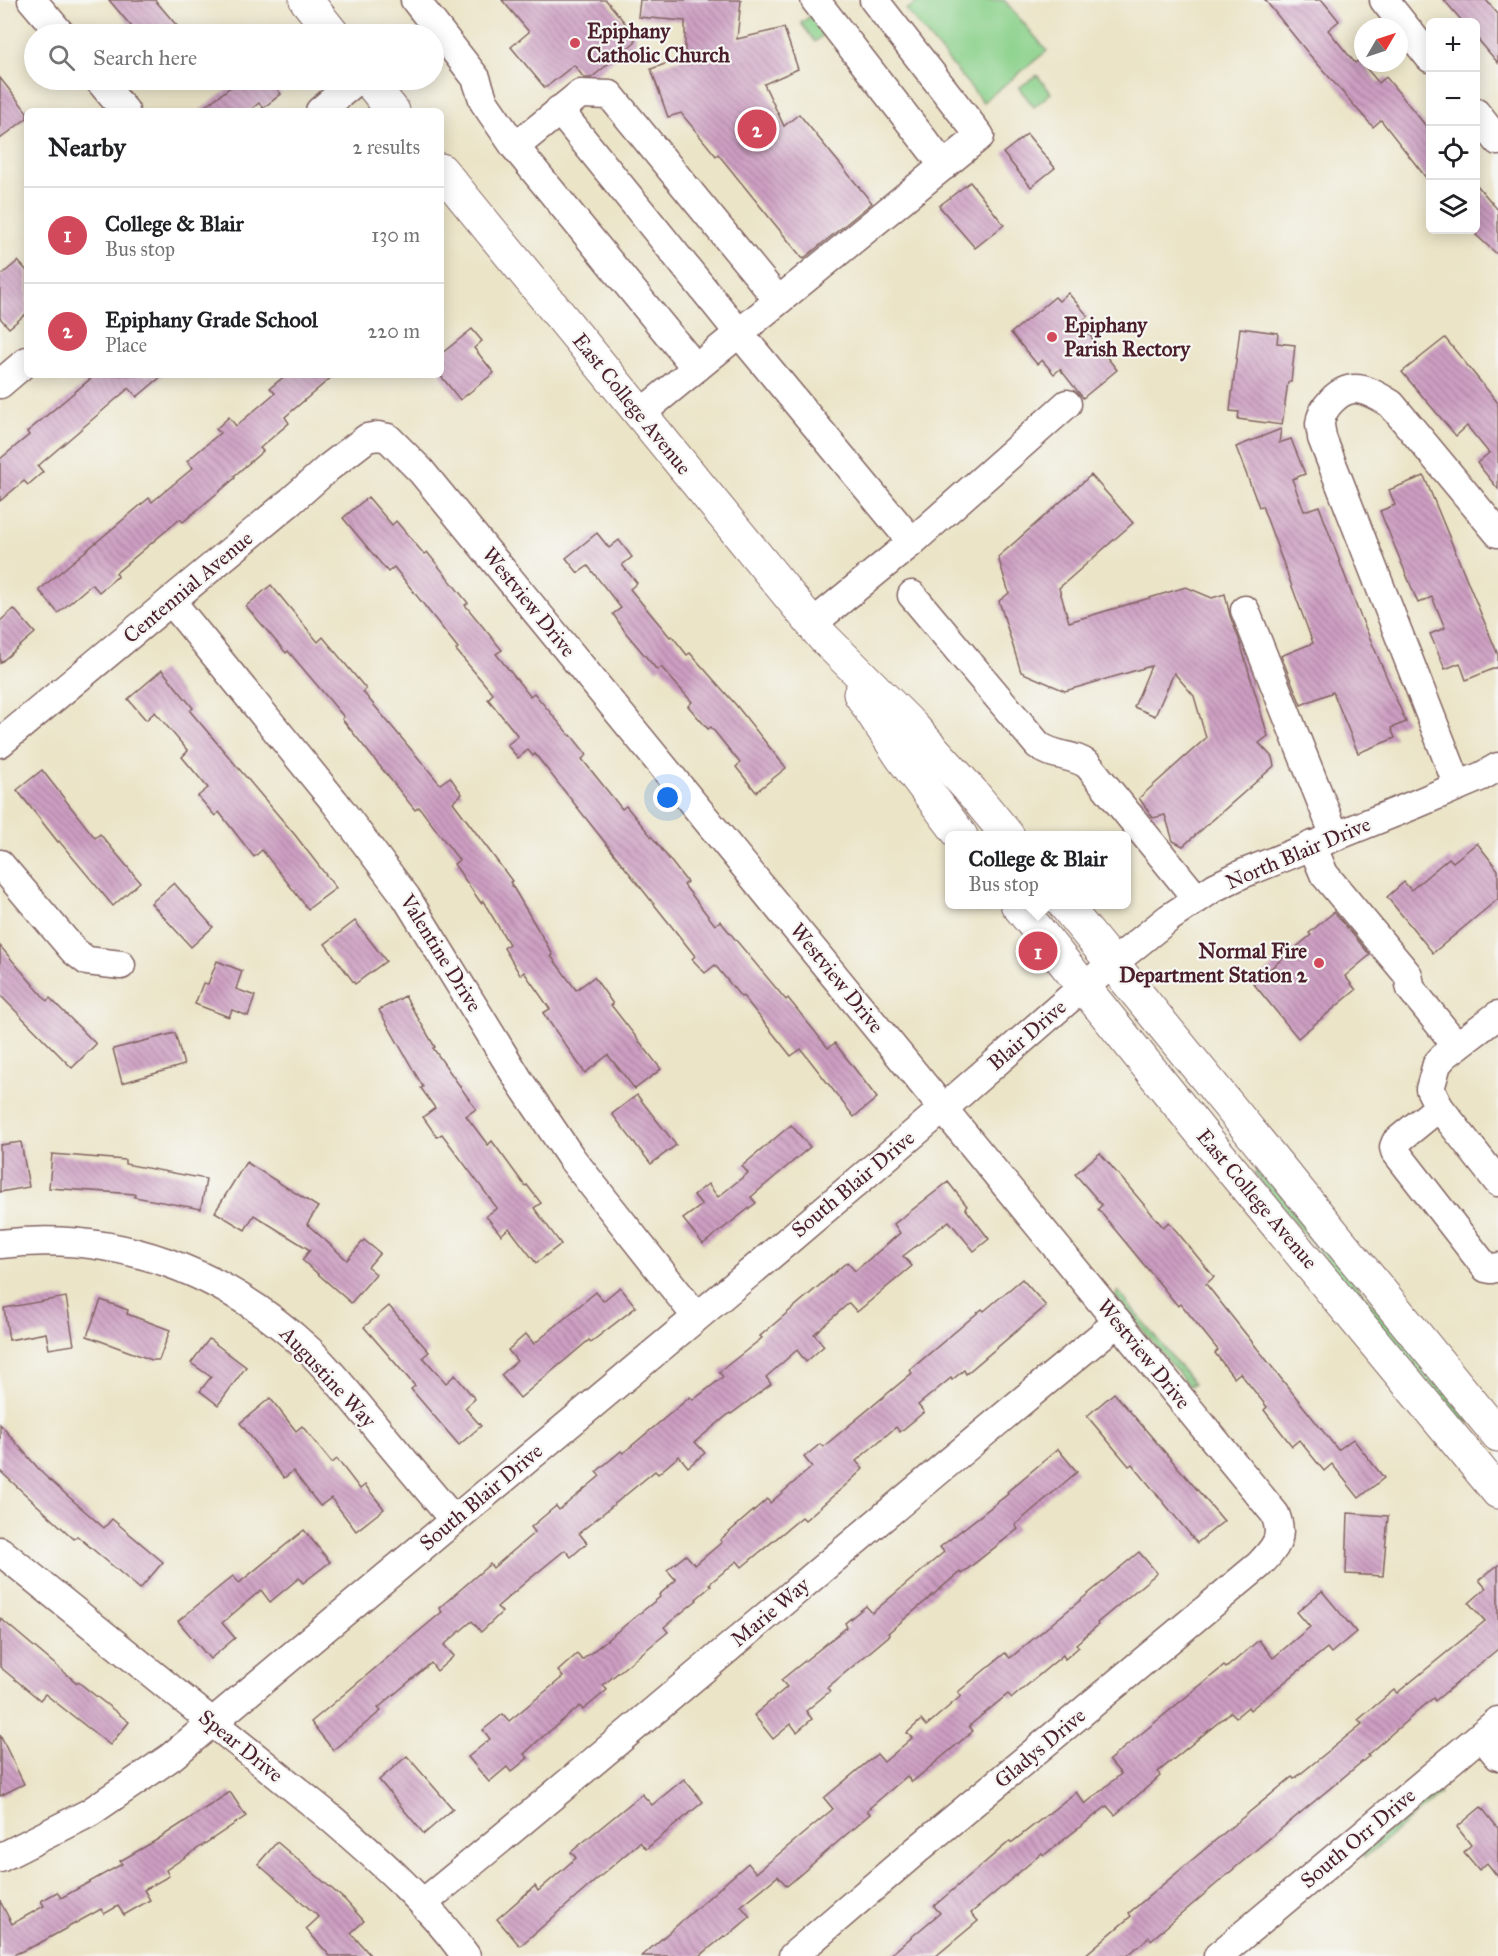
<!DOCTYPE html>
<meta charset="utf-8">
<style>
:root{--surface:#fff;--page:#f6f6f6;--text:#202124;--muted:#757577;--line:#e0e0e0;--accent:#d1495b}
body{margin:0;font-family:"IM FELL Great Primer",serif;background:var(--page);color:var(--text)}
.controls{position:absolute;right:18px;top:18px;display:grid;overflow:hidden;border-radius:9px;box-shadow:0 3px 15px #0003}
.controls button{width:54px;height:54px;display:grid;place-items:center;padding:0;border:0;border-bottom:2px solid var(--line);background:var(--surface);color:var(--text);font:30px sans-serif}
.compass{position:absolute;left:1354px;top:18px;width:54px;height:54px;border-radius:50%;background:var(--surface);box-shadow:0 3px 15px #0003;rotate:51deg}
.you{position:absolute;left:668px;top:798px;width:21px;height:21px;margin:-15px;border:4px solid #fff;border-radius:50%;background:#1a73e8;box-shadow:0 0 0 9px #1a73e833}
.badge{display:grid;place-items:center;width:39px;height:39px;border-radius:50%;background:var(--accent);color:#fff;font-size:20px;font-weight:700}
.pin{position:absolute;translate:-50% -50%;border:3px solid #fff;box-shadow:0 2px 6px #0006}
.popup{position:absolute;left:945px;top:831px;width:186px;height:78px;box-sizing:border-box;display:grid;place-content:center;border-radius:9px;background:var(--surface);filter:drop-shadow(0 2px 4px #0005);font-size:20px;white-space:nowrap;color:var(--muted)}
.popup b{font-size:22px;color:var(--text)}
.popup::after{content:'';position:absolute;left:50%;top:100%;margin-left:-12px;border:12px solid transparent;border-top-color:var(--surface)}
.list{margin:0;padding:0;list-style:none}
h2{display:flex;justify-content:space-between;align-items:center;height:78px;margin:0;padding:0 24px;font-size:26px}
h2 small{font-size:20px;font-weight:400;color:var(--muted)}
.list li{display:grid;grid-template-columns:39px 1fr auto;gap:18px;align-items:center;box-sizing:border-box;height:96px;padding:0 24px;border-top:2px solid var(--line)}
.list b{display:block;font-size:22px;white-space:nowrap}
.list p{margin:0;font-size:20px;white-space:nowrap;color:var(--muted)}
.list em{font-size:20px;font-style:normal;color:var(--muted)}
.icon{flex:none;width:33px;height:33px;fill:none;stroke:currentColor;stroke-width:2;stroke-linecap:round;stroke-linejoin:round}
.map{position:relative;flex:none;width:1498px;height:1956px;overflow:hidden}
.search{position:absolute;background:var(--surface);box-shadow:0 3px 15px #0003;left:24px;top:24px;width:420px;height:66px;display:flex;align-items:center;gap:15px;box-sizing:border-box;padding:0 21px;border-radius:33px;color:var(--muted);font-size:22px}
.panel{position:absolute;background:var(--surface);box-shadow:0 3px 15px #0003;left:24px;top:108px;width:420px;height:270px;border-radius:9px}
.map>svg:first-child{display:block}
.grass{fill:url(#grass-dots);stroke:#6a785b;stroke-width:1.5}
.park{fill:#8bd18b;stroke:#6a785b;stroke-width:1.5}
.building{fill:url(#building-back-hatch)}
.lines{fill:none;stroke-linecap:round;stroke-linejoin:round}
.minor-casing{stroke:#826462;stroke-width:31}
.major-casing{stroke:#826462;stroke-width:35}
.minor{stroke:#fff;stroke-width:28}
.major{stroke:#fff;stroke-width:33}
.poi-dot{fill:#d1495b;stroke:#f6f6f2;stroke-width:2}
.labels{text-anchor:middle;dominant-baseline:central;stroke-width:4.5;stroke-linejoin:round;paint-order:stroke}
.poi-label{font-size:21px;font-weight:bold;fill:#4a1f2b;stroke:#f6f6f2;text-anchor:start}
.street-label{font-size:21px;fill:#4a1f2b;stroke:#f6f6f2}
</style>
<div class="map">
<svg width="1498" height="1956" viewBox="0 0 1498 1956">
<defs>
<pattern id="grass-dots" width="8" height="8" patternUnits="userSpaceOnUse" patternTransform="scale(1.5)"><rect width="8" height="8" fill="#8bd18b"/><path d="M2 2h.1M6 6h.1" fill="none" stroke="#79b378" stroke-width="1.8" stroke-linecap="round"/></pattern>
<pattern id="building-back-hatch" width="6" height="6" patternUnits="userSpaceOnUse" patternTransform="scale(1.5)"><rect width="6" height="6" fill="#cd9fc2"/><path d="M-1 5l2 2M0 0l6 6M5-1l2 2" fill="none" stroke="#a8819e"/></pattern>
</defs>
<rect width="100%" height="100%" fill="#f6f6f2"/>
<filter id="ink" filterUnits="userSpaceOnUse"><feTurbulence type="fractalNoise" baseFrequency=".0167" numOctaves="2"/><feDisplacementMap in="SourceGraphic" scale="12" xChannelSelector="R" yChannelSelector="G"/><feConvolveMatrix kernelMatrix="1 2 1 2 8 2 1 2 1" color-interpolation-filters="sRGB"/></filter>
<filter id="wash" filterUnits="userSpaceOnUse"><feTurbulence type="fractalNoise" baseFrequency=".008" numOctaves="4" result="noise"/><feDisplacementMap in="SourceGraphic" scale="24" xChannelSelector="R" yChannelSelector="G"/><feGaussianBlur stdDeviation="1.35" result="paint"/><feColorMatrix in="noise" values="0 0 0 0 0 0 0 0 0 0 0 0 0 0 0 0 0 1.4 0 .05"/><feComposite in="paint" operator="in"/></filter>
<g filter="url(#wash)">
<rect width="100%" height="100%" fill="#ebe4c7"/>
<g class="grass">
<polygon points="1259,1168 1472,1424 1454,1416 1254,1173"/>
<polygon points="1118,1291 1194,1384 1189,1386 1115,1296"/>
<polygon points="1436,1791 1440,1794 1364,1858 1362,1852"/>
</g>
<g class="park">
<polygon points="920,0 1004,0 1047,51 983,102 906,10"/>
<polygon points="819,10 832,27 815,42 801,23"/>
<polygon points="1037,75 1051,93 1034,107 1019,88"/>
</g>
<g id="blocks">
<g class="building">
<polygon points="109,0 155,0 184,34 138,34"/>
<polygon points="502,0 606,0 635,35 635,42 591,78 584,78 574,65 545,88 511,47 529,32"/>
<polygon points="640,0 741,0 737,39 784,28 798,69 764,84 784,126 799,114 872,203 803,259 718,154 716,156 681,113 668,117 651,69 685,57 685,21 638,17"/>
<polygon points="1265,0 1322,0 1339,21 1328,30 1355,63 1359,60 1379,83 1386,77 1431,132 1431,184 1381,120 1373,127 1308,53"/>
<polygon points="1444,0 1486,0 1498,14 1498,63 1476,37 1476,22 1463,22"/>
<polygon points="0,78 27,112 27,118 0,139"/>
<polygon points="240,80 270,80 281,94 263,108 259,103 249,111 199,111"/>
<polygon points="1027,134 1055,168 1031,187 1003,153"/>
<polygon points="970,182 1004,225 975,248 939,206"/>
<polygon points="1476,184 1498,210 1498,255 1476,235"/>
<polygon points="18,261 27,271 27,313 9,328 0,318 0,276"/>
<polygon points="1068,293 1088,316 1080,323 1117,370 1083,398 1060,369 1054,374 1042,360 1037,364 1011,333 1055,297 1059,301"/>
<polygon points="1240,328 1278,333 1277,343 1295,345 1291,382 1288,382 1282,425 1238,419 1239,412 1230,411"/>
<polygon points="472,329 482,341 474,348 494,373 460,400 441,376 441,354"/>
<polygon points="1445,338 1498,403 1498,489 1477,463 1489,453 1467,426 1456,436 1402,372"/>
<polygon points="95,375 163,375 137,397 129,388 38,466 43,472 28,485 24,481 0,501 0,459 29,435 27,432"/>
<polygon points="286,375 334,375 285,417 289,423 260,448 263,451 234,476 235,478 183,522 180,519 116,573 118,576 99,592 92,584 58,613 39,590 149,498 152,502 193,468 187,461 220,433 216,429 229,417 236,426 275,393 270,388"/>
<polygon points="1281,429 1279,443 1291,439 1305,474 1292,479 1304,511 1319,506 1357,608 1406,722 1391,728 1395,738 1358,753 1333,692 1301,705 1281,656 1313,643 1262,506 1259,507 1236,447"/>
<polygon points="1091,475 1133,523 1059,588 1069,622 1186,587 1212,598 1225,594 1230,616 1239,639 1268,736 1259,743 1272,757 1274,766 1183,846 1173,841 1165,815 1153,818 1139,798 1206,738 1194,696 1174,673 1155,716 1134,707 1151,666 1065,691 1021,672 999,601 1009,593 998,557"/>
<polygon points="1424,476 1498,655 1498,667 1466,680 1460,663 1445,669 1430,634 1445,628 1432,597 1418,603 1380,511 1395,505 1389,490"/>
<polygon points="368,497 392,525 396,521 424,554 427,552 468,603 465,605 502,650 496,654 530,696 534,693 570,736 571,735 587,755 582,759 622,809 626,806 656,842 687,882 684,885 715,925 720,921 786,1000 788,998 828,1048 835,1043 877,1098 854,1117 801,1049 791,1056 743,996 741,997 715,965 705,973 692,959 695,956 535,754 533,756 528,750 518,758 507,745 518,736 488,699 493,694 456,650 458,648 394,567 388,572 343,518"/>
<polygon points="597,533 609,548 619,540 632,557 622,565 637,583 630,589 670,637 672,636 687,655 690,653 736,705 786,768 756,792 736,767 740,763 711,727 708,729 688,706 692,702 661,667 657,670 626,633 613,614 621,608 588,566 578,573 566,558"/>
<polygon points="271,585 318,642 323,637 366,689 363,692 440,784 450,777 462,794 453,802 512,881 510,882 553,955 551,956 576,990 594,977 613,1004 611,1005 661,1069 635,1089 608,1055 585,1073 543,1013 550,1009 524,972 520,975 504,948 509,944 483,901 481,903 454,864 459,860 419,807 415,810 342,719 344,717 288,651 286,653 246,606"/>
<polygon points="14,609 35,633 0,663 0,621"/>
<polygon points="162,670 193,708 190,711 295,835 336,888 308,909 262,850 254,857 219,812 215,816 198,796 208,788 182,757 188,751 155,712 146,720 128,699"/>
<polygon points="42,770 95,838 100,834 140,882 113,906 59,841 58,842 17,790"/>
<polygon points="1477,843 1498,870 1498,899 1433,953 1387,897 1404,882 1411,890 1449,858 1453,862"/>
<polygon points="174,883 213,927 191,947 151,903"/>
<polygon points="1334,912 1370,955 1345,976 1356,990 1298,1038 1253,983 1311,935 1309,933"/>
<polygon points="355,921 386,961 355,984 325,944"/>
<polygon points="0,946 47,1001 50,998 96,1044 72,1068 0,995"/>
<polygon points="217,961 242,971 236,989 255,996 248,1016 232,1010 229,1017 195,1004 203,983 208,984"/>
<polygon points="405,996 435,1047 433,1048 476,1109 466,1116 488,1145 492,1141 525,1186 527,1185 541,1203 534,1208 561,1244 536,1263 509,1228 501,1235 486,1216 497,1208 442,1134 437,1137 423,1117 435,1108 421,1088 423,1087 379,1010"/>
<polygon points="175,1033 184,1065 122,1083 113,1049"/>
<polygon points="637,1095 676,1145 651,1164 612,1114"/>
<polygon points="791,1125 810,1147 751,1197 756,1203 703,1244 683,1219 702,1205 694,1195 708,1184 718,1197 748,1173 742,1166"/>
<polygon points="21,1142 29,1187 0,1192 0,1145"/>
<polygon points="1100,1153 1163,1227 1169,1222 1214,1277 1206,1284 1338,1450 1353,1439 1384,1478 1359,1498 1332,1464 1324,1471 1299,1440 1292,1446 1264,1410 1267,1407 1240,1373 1234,1378 1215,1353 1218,1350 1181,1304 1178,1306 1098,1209 1102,1205 1075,1174"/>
<polygon points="52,1154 125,1160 125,1164 206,1179 201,1209 134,1197 135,1194 49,1188"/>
<polygon points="246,1162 318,1207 307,1224 347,1260 364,1240 380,1253 368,1267 376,1274 351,1303 302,1260 310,1250 254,1215 245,1230 215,1212"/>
<polygon points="948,1182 967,1206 965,1208 989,1239 974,1251 949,1221 903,1256 912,1266 857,1312 849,1303 814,1334 824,1346 806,1362 797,1350 766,1377 771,1384 731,1414 730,1413 695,1442 705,1453 688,1467 679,1456 658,1474 655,1471 579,1533 587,1543 571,1557 565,1550 527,1581 497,1607 502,1612 481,1632 472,1621 444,1645 454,1656 437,1671 431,1663 378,1708 381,1711 333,1750 311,1722 442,1612 439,1608 490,1564 493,1568 535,1532 531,1527 556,1506 559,1510 600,1476 596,1472 621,1451 623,1453 690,1397 693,1400 723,1377 719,1372 762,1338 760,1336 847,1262 855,1271 900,1233 894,1224"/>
<polygon points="1022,1279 1046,1306 966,1374 964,1370 952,1380 951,1378 918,1405 924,1412 900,1432 896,1427 856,1461 863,1469 847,1484 805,1520 802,1517 742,1567 737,1561 709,1584 711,1586 696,1599 697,1600 664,1627 668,1632 603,1685 607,1690 583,1710 580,1706 540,1739 524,1754 528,1758 511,1772 507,1767 489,1782 468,1757 490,1739 483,1730 503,1714 509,1721 563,1677 558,1671 577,1654 582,1660 660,1597 659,1595 676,1580 667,1570 686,1555 695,1565 722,1542 720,1540 767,1499 770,1503 812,1467 804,1457 820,1444 823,1447 912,1373 910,1370 982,1309 984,1311"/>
<polygon points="620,1287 636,1307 591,1342 589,1340 520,1398 501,1375 517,1361 508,1350 526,1334 534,1344 596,1292 603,1301"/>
<polygon points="66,1297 74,1345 49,1349 46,1333 9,1340 4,1308"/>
<polygon points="101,1300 128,1310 127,1314 170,1330 159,1360 152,1360 87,1336"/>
<polygon points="389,1306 429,1352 423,1357 446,1383 455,1375 475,1399 465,1408 481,1426 459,1445 411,1389 415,1386 364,1327"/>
<polygon points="209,1339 246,1367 218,1405 200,1391 211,1377 191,1363"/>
<polygon points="1114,1393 1224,1521 1197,1543 1132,1464 1129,1466 1087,1416"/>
<polygon points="270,1398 296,1431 302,1426 332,1463 337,1459 360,1489 365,1485 384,1509 356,1531 331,1498 320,1506 293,1471 284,1478 240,1423"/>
<polygon points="0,1424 43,1474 104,1528 112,1519 163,1562 140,1589 77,1536 74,1539 0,1471"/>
<polygon points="1058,1449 1077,1472 1015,1525 1018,1529 961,1574 960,1572 888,1633 890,1635 827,1688 830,1691 806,1711 812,1719 797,1732 791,1724 773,1739 754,1715 787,1687 781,1680 847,1627 845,1623 866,1606 872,1613 944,1552 940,1547 1008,1494 1007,1492"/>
<polygon points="1348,1513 1388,1516 1383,1576 1346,1574"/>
<polygon points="304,1530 330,1562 303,1583 299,1578 270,1602 261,1590 222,1623 235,1638 210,1659 178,1621 233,1576 239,1583"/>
<polygon points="1139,1552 1157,1573 1097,1623 1098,1625 1076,1644 1079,1647 1065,1659 1063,1655 1012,1698 1008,1694 969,1726 973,1731 912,1782 907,1776 867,1810 870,1814 787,1886 778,1876 741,1906 750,1917 726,1937 724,1936 700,1956 642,1956 748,1863 756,1873 833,1809 824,1798 877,1754 884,1762 912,1738 907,1733 921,1720 926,1726 961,1696 958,1692 1005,1653 1010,1658"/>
<polygon points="1498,1565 1498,1649 1435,1701 1433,1698 1367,1755 1369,1756 1264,1843 1151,1940 1149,1937 1127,1956 1084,1956 1131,1916 1129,1913 1236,1823 1292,1777 1294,1779 1362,1724 1358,1720 1394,1690 1397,1693 1485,1621 1469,1603 1486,1588 1479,1580"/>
<polygon points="1322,1591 1356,1632 1331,1653 1327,1648 1250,1710 1248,1707 1236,1717 1231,1712 1158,1772 1160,1776 1115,1815 1107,1806 1044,1855 1042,1853 971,1913 978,1921 936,1956 889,1956 940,1913 934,1906 1010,1841 1011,1843 1076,1792 1085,1804 1121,1774 1109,1760 1224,1666 1226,1668 1259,1640 1273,1658 1310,1627 1297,1612"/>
<polygon points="0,1618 77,1683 78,1682 129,1722 110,1745 45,1694 40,1700 0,1667"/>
<polygon points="0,1735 24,1784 0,1796"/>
<polygon points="407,1756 453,1809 424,1834 379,1780"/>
<polygon points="684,1779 703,1802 646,1849 640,1842 520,1946 497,1919 535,1886 538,1891 576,1858 571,1852 642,1794 652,1805"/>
<polygon points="230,1792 246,1816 166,1870 169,1876 144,1890 150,1900 124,1915 118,1906 104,1914 101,1909 38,1944 11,1956 0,1956 0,1901 12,1924 44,1906 41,1901 57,1892 61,1898 122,1864 120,1861 155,1841"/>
<polygon points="1481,1807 1498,1828 1498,1877 1487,1863 1479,1870 1464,1852 1471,1845 1457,1827"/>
<polygon points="277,1842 345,1900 364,1921 351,1933 371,1956 330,1956 306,1929 319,1917 258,1864"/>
</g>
</g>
</g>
<g filter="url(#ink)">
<use href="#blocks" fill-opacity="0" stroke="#826462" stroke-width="1.5"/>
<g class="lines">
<defs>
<g id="minor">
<polyline points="32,0 61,34"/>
<polyline points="415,0 476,78 484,102 515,147 696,368"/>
<polyline points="815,0 944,166"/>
<polyline points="1384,0 1430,58"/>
<polyline points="99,80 125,111"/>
<polyline points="559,110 739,333 912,542"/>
<polyline points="320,111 357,80"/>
<polyline points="1476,113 1498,141"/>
<polyline points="515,147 580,94 610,95 778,300"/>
<polyline points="0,384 27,361"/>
<polyline points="640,414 980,136 874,0"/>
<path d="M912,595L1038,745C1053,757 1074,754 1088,765L1197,899"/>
<polyline points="171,601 334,801 406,897 520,1082 572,1159 696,1316"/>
<polyline points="1245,610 1335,836"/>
<polyline points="812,624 912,542 1067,404"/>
<path d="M0,743L291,501L328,468L367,438L378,436L388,438L421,471L1275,1514C1285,1538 1275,1548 1259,1565L918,1849L793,1956"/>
<path d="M1458,786L1322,438C1322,434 1320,428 1320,424C1321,408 1339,389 1355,389C1368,389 1381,398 1391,404L1498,533"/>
<polyline points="1312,845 1324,874 1408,975 1411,989 1457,1046"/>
<polyline points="0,864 74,951 87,961 121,965"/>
<polyline points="1498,1015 1445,1055 1437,1064 1430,1089 1439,1107 1396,1142 1394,1147 1395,1151 1486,1268 1491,1269 1498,1267"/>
<polyline points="1439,1107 1498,1182"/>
<path d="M0,1244C116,1230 224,1271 309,1350C329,1370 348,1393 366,1415C395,1450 424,1485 454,1520"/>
<path d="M0,1551L326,1814C377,1858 427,1901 466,1956"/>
<polyline points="1481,1735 1498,1756"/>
<polyline points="0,1858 89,1813 171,1757 764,1261 944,1108 1070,998 1169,918 1215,887 1242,874 1416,804 1482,776 1498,767"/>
<path d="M423,1903C657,1712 884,1513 1118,1322"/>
<polyline points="1218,1956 1498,1721"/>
</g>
<g id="major">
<polyline points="306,0 333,34"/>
<polyline points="368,80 393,111"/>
<polyline points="441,170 823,637 912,726 971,791 1008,836"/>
<polyline points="860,694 900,755 961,836"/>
<polyline points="1017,904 1216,1151 1498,1492"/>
<polyline points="1064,904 1498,1435"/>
</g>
</defs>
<use href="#minor" class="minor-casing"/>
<use href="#major" class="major-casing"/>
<use href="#minor" class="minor"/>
<use href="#major" class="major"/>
</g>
</g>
<g class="poi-dot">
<circle cx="575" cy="43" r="6"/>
<circle cx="1052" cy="337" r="6"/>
<circle cx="1319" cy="963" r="6"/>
</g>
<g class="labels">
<g class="poi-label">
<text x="587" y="31">Epiphany<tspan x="587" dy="24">Catholic Church</tspan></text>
<text x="1064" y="325">Epiphany<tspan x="1064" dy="24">Parish Rectory</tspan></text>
<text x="1307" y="951" text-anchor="end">Normal Fire<tspan x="1307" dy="24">Department Station 2</tspan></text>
</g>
<g class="street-label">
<text transform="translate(632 404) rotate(51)">East College Avenue</text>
<text transform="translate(188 587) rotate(-40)">Centennial Avenue</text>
<text transform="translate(529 602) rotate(51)">Westview Drive</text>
<text transform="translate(1298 853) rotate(-23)">North Blair Drive</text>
<text transform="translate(441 953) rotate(58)">Valentine Drive</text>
<text transform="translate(837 978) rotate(51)">Westview Drive</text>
<text transform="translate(1027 1035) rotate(-41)">Blair Drive</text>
<text transform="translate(853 1184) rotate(-40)">South Blair Drive</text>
<text transform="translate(1257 1199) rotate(50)">East College Avenue</text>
<text transform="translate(1144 1354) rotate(51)">Westview Drive</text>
<text transform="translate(328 1377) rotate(47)">Augustine Way</text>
<text transform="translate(481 1497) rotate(-40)">South Blair Drive</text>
<text transform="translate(770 1612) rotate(-40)">Marie Way</text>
<text transform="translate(241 1746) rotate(39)">Spear Drive</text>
<text transform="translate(1040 1748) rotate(-40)">Gladys Drive</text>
<text transform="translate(1358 1838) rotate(-40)">South Orr Drive</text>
</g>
</g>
</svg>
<div class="controls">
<button>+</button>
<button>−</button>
<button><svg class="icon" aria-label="locate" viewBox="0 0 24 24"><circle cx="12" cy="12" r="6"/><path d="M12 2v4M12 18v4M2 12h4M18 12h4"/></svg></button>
<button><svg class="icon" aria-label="layers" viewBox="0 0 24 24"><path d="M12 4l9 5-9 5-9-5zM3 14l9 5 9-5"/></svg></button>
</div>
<svg class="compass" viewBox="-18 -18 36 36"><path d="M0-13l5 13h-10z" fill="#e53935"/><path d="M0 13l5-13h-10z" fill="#757577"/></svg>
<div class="you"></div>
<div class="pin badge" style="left:1038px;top:951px">1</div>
<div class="popup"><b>College &amp; Blair</b>Bus stop</div>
<div class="pin badge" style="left:757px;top:129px">2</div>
<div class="search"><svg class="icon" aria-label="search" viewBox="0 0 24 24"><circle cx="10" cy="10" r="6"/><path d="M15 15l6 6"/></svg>Search here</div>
<section class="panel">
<h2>Nearby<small>2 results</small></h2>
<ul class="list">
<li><span class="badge">1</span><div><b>College &amp; Blair</b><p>Bus stop</p></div><em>130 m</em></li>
<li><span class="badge">2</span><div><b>Epiphany Grade School</b><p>Place</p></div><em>220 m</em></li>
</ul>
</section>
</div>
